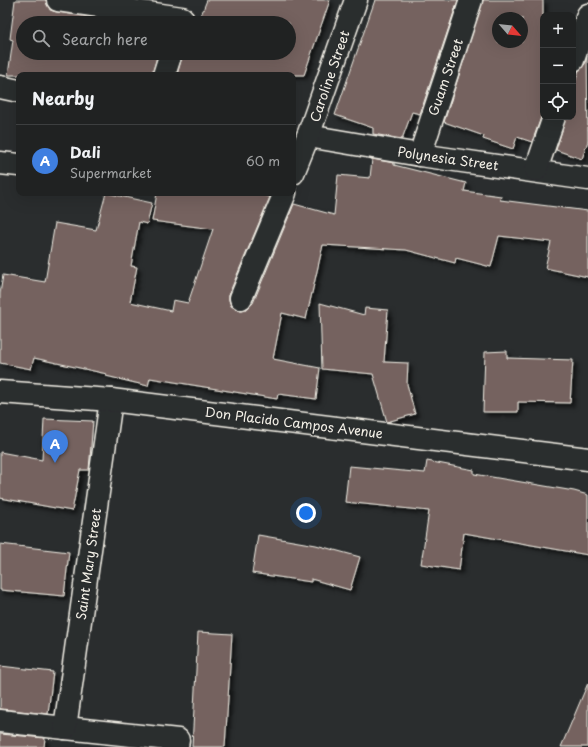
<!DOCTYPE html>
<meta charset="utf-8">
<style>
:root{--surface:#202222;--page:#282a2a;--text:#f1f3f6;--muted:#a2a4a5;--line:#3d3f40;--accent:#ffd166}
body{margin:0;font-family:"Playpen Sans",sans-serif;background:var(--page);color:var(--text)}
.controls{position:absolute;right:12px;top:12px;display:grid;overflow:hidden;border-radius:8px;box-shadow:0 4px 16px #0002}
.controls button{width:36px;height:36px;display:grid;place-items:center;padding:0;border:0;border-bottom:1px solid var(--line);background:var(--surface);color:var(--text);font:20px sans-serif}
.compass{position:absolute;left:492px;top:12px;width:36px;height:36px;border-radius:50%;background:var(--surface);box-shadow:0 4px 16px #0002;rotate:118deg}
.you{position:absolute;left:306px;top:513px;width:14px;height:14px;margin:-10px;border:3px solid #fff;border-radius:50%;background:#1a73e8;box-shadow:0 0 0 6px #1a73e833}
.badge{display:grid;place-items:center;width:26px;height:26px;border-radius:50%;background:var(--accent);color:#fff;font-size:13px;font-weight:700}
.pin{position:absolute;translate:-50% -33px;filter:drop-shadow(0 1px 2px #0008)}
.pin::after{content:'';position:absolute;top:21px;width:14px;height:12px;background:inherit;clip-path:polygon(0 0,100% 0,50% 100%)}
.list{margin:0;padding:0;list-style:none}
h2{display:flex;justify-content:space-between;align-items:center;height:52px;margin:0;padding:0 16px;font-size:17px}
h2 small{font-size:13px;font-weight:400;color:var(--muted)}
.list li{display:grid;grid-template-columns:26px 1fr auto;gap:12px;align-items:center;box-sizing:border-box;height:72px;padding:0 16px;border-top:1px solid var(--line)}
.list b{display:block;font-size:15px;white-space:nowrap}
.list p{margin:0;font-size:13px;white-space:nowrap;color:var(--muted)}
.list em{font-size:13px;font-style:normal;color:var(--muted)}
.icon{flex:none;width:22px;height:22px;fill:none;stroke:currentColor;stroke-width:2;stroke-linecap:round;stroke-linejoin:round}
.map{position:relative;flex:none;width:588px;height:747px;overflow:hidden}
.search{position:absolute;background:var(--surface);box-shadow:0 4px 16px #0002;left:16px;top:16px;width:280px;height:44px;display:flex;align-items:center;gap:10px;box-sizing:border-box;padding:0 14px;border-radius:22px;color:var(--muted);font-size:15px}
.panel{position:absolute;background:var(--surface);box-shadow:0 4px 16px #0002;left:16px;top:72px;width:280px;height:124px;border-radius:8px}
.map>svg:first-child{display:block}
.building{fill:#74625e;stroke:#f4f1e8;fill-rule:evenodd;filter:url(#shadow)}
.lines{fill:none;stroke-linecap:round;stroke-linejoin:round}
.minor-casing{stroke:#f4f1e8;stroke-width:25}
.major-casing{stroke:#f4f1e8;stroke-width:25}
.minor{stroke:#2a2d2e;stroke-width:22}
.major{stroke:#2a2d2e;stroke-width:22}
.labels{text-anchor:middle;dominant-baseline:central;stroke-width:3.5;stroke-linejoin:round;paint-order:stroke}
.street-label{font-size:13px;fill:#f4f1e8;stroke:#2a2d2e}
</style>
<div class="map">
<svg width="588" height="747" viewBox="0 0 588 747">
<defs>
<filter id="shadow"><feDropShadow dx="3.5" dy="3.5" stdDeviation="2" flood-color="#0009"/></filter>
</defs>
<rect width="100%" height="100%" fill="#2a2d2e"/>
<filter id="ink" filterUnits="userSpaceOnUse"><feTurbulence type="fractalNoise" baseFrequency=".025" numOctaves="2"/><feDisplacementMap in="SourceGraphic" scale="8" xChannelSelector="R" yChannelSelector="G"/><feConvolveMatrix kernelMatrix="1 2 1 2 8 2 1 2 1" color-interpolation-filters="sRGB"/></filter>
<g filter="url(#ink)">
<g class="building">
<polygon points="15,0 46,0 50,10 56,12 129,23 23,23 23,53 158,53 152,75 8,75 13,40 10,39"/>
<polygon points="207,0 330,0 304,75 177,75 183,53 289,53 289,23 198,23"/>
<polygon points="375,0 458,0 420,114 412,112 402,139 373,134 373,128 335,115"/>
<path d="M483,0H543V112L532,142L517,137L513,149L483,139L484,136L444,122ZM498,18H522V42H498Z"/>
<polygon points="587,56 588,141 582,159 556,150 566,117 573,117 573,89 579,70 585,64"/>
<polygon points="372,159 394,163 394,165 466,183 464,191 501,196 500,200 588,211 588,277 545,268 551,242 499,236 491,267 456,258 455,263 406,250 323,245 306,319 282,313 273,359 320,368 316,399 278,394 277,399 150,378 148,386 106,376 107,374 34,358 31,369 0,363 0,294 3,275 45,282 55,223 96,230 106,193 152,203 147,224 139,222 131,266 137,267 130,302 171,311 173,300 188,303 213,229 152,221 157,193 255,193 270,197 229,294 229,300 231,306 236,309 242,310 248,308 253,303 294,204 334,215 338,175 370,178"/>
<polygon points="320,303 364,315 365,308 388,310 384,362 408,363 407,384 415,414 387,422 373,374 322,369"/>
<polygon points="507,351 507,358 573,360 570,403 518,402 518,412 483,412 485,352"/>
<polygon points="44,419 93,421 89,470 80,470 72,511 0,498 0,452 42,460"/>
<polygon points="427,461 474,470 474,474 574,491 588,495 588,555 464,533 459,570 421,564 429,511 345,502 349,466 425,473"/>
<polygon points="258,535 316,545 360,557 350,590 311,579 311,582 252,573"/>
<polygon points="0,544 69,552 64,596 0,590"/>
<polygon points="198,632 232,634 225,747 192,747"/>
<polygon points="0,666 53,672 48,714 0,709"/>
<polygon points="588,683 588,747 561,747"/>
<polygon points="0,734 45,738 44,747 0,747"/>
</g>
<g class="lines">
<defs>
<g id="minor">
<polyline points="58,0 182,18"/>
<polyline points="573,60 588,15"/>
<polyline points="164,75 171,53"/>
<polyline points="0,87 19,91"/>
<polyline points="308,136 420,155 588,179"/>
<polyline points="420,155 471,0"/>
<polyline points="0,163 19,165"/>
<polyline points="536,170 554,117"/>
<polyline points="293,173 308,136 356,0"/>
<polyline points="241,298 285,193"/>
<polyline points="0,721 178,740 177,747"/>
<polyline points="65,728 111,400"/>
</g>
<polyline id="major" points="0,392 111,400 588,459"/>
</defs>
<use href="#minor" class="minor-casing"/>
<use href="#major" class="major-casing"/>
<use href="#minor" class="minor"/>
<use href="#major" class="major"/>
</g>
</g>
<g class="labels">
<g class="street-label">
<text transform="translate(329 76) rotate(-71)">Caroline Street</text>
<text transform="translate(445 77) rotate(-71)">Guam Street</text>
<text transform="translate(448 158) rotate(8)">Polynesia Street</text>
<text transform="translate(294 422) rotate(7)">Don Placido Campos Avenue</text>
<text transform="translate(88 564) rotate(-82)">Saint Mary Street</text>
</g>
</g>
</svg>
<div class="controls">
<button>+</button>
<button>−</button>
<button><svg class="icon" aria-label="locate" viewBox="0 0 24 24"><circle cx="12" cy="12" r="6"/><path d="M12 2v4M12 18v4M2 12h4M18 12h4"/></svg></button>
</div>
<svg class="compass" viewBox="-18 -18 36 36"><path d="M0-13l5 13h-10z" fill="#e53935"/><path d="M0 13l5-13h-10z" fill="#a2a4a5"/></svg>
<div class="you"></div>
<div class="pin badge" style="left:55px;top:463px;background:#3f7fe0">A</div>
<div class="search"><svg class="icon" aria-label="search" viewBox="0 0 24 24"><circle cx="10" cy="10" r="6"/><path d="M15 15l6 6"/></svg>Search here</div>
<section class="panel">
<h2>Nearby<small></small></h2>
<ul class="list">
<li><span class="badge" style="background:#3f7fe0">A</span><div><b>Dali</b><p>Supermarket</p></div><em>60 m</em></li>
</ul>
</section>
</div>
